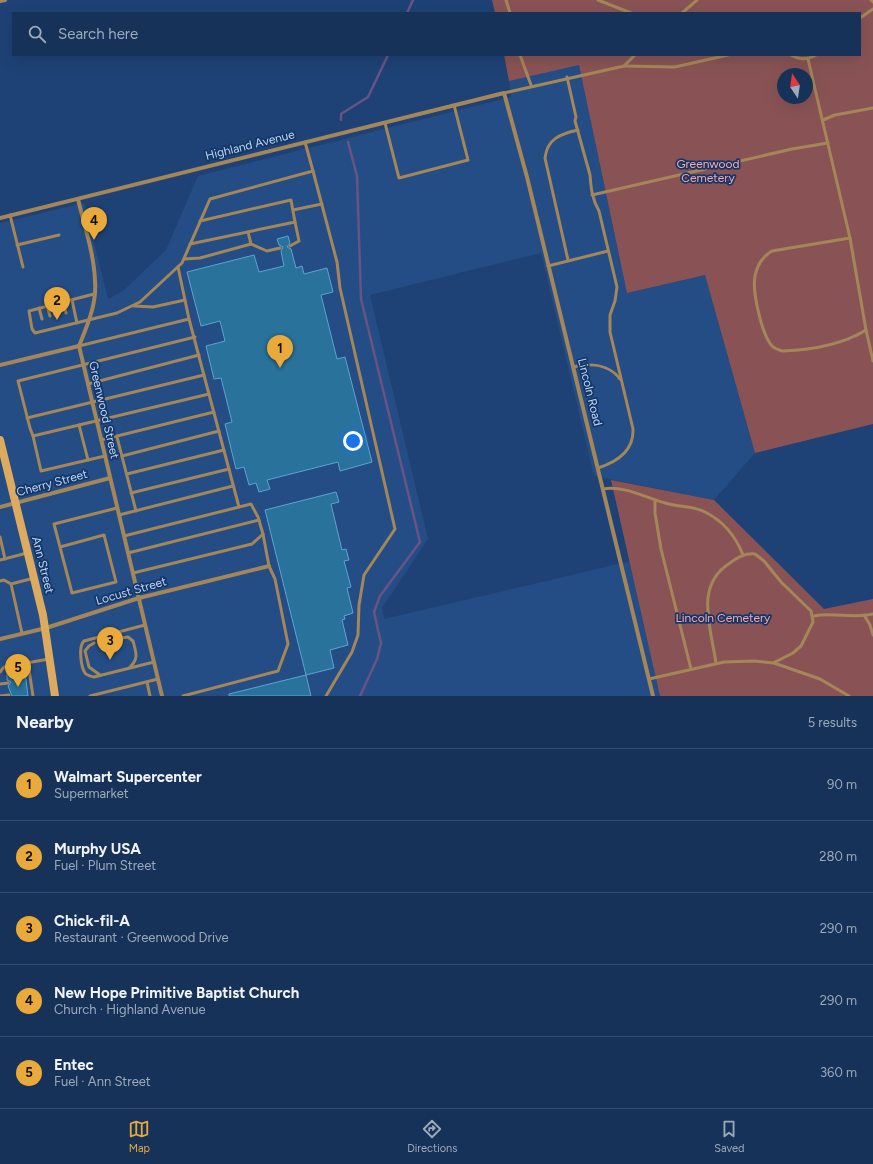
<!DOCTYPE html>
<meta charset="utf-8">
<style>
:root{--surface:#163258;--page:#1f3a5e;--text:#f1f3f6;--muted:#9eaaba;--line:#354d6e;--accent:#eaaa39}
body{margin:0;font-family:Figtree,sans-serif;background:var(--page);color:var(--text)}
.compass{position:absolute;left:777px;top:68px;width:36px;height:36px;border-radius:50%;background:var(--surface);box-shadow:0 4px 16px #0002;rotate:347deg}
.you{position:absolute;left:353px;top:441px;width:14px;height:14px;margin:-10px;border:3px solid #fff;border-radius:50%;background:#1a73e8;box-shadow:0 0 0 6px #1a73e833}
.badge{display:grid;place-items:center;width:26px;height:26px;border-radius:50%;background:var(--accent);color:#111;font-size:13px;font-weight:700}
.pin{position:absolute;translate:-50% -33px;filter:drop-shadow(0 1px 2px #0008)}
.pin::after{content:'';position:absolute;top:21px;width:14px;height:12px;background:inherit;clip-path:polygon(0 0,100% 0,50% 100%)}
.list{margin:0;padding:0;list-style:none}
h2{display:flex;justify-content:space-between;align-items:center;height:52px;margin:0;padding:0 16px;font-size:17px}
h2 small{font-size:13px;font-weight:400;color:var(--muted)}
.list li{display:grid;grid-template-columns:26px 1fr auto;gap:12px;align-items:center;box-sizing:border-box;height:72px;padding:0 16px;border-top:1px solid var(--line)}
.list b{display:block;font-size:15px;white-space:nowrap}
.list p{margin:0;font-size:13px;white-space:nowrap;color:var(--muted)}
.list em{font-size:13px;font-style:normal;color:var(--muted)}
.icon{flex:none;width:22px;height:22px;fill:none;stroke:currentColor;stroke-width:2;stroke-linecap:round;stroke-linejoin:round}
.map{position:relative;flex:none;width:873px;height:696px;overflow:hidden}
.search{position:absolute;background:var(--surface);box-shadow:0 4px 16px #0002;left:12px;right:12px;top:12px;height:44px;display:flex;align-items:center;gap:10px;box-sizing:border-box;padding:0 14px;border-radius:0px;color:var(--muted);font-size:15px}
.sheet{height:412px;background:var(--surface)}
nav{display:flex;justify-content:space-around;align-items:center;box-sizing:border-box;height:56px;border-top:1px solid var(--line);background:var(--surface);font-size:11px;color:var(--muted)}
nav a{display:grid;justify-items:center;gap:2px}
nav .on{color:var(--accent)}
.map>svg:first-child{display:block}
.built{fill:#244d85}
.green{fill:#895355;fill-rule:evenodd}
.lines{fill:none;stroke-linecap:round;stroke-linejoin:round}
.stream{stroke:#695382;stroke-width:2.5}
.building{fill:#28729b;stroke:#5da4d0}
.service{stroke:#a58658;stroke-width:3}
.minor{stroke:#a58658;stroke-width:4}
.secondary{stroke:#dcab5f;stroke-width:8}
.labels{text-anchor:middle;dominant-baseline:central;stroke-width:3.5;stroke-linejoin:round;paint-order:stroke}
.street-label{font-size:12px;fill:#bfd5f3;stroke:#133769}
.park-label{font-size:12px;fill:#ffa6a9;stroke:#133769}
</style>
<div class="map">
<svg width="873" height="696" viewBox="0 0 873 696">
<rect width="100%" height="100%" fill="#1e4275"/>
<polygon class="built" points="579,64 627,293 705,275 755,453 714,500 594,476 541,253 370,295 428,539 382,608 384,619 631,561 660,696 0,696 0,223 84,203 108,299 123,291 166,250 198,176 511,97 509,81"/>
<g class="green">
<path d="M492,0H873V424L755,453L705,275L627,293L579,65L509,81L504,55H860V13H495ZM783,74H807V98H783Z"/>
<polygon points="611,480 714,500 824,609 873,599 873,696 660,696"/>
</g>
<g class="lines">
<g class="stream">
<polyline points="407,13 413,0"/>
<polyline points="341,120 341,114 368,97 388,55"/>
<polyline points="348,142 357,176 361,299 420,542 380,596 374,612 381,643 377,659 360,696"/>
</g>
</g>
<g class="building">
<polygon points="288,236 290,243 287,247 291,249 296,268 302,266 304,274 327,268 333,292 321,295 337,359 345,357 372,462 340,471 338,462 267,480 270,489 259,492 256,483 249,485 244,467 236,469 225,424 232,422 221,378 214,379 206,346 225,341 220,321 201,326 187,272 254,255 259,272 284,266 281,251 283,247 279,245 277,239"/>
<polygon points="336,492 339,502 331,504 342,550 346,549 349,560 344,561 351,587 347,588 353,613 344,616 345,619 342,620 348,645 330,650 334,668 306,675 265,510"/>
<polygon points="25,672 28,696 12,696 8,686 11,682 7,680 7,674"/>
<polygon points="306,675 311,696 229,696 229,694"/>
</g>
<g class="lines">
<g class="service">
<polyline points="506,0 510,13"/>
<polyline points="598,0 631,13"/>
<polyline points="871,0 873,2"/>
<polyline points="682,13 697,0"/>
<polyline points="860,18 873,9"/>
<polyline points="520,55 531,85"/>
<path d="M791,55C800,60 807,60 816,55"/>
<polyline points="808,59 850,238 866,330 873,361"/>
<polyline points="624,66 675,67 728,55"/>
<path d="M567,77L576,117L575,121L590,175C591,188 592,199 599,211L617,287L615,301L610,315V332L633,429C634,451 617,462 598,468"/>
<polyline points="504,93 624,66 635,55"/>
<polyline points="823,120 835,115 873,108"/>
<polyline points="385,123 399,178 468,160 454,105"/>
<polyline points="313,171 337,262 340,288 395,529 364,575 359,605 358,635 352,652 326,696"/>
<polyline points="592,195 792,149 828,143"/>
<polyline points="293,210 322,204"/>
<polyline points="10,215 23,267"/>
<path d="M850,238L772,251C762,257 757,265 755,276C752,291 762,337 773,347C776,349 779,350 782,351C809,350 842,345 866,330"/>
<polyline points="190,244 295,222 291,200 200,221"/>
<polyline points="251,244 267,251 280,248"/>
<polyline points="17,245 59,235"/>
<polyline points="290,246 299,241 295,222"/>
<polyline points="184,259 200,258 251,244 248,232"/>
<path d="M568,260L545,158C547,139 560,134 578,130"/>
<polyline points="548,266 608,251"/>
<polyline points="178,267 189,319"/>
<polyline points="94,294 29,311 32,329 35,333 117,313 140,302 182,263 210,199 313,171 305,142"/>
<polyline points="72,300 77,323"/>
<polyline points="63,302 66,313"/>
<polyline points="53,305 55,315"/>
<polyline points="47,306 50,316"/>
<polyline points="134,306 153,307 185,300"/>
<polyline points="39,308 42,319"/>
<polyline points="79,346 189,319 239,507 251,504 258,517 263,534 252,544 133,573"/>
<path d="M573,367C590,363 609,364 620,379"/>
<polyline points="88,384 199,355"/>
<polyline points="27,418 204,375"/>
<polyline points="79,425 88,460"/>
<polyline points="33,436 30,428 18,381 195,337"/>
<polyline points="117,437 136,511"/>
<polyline points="101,440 214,412"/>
<polyline points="105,456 41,471 33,436 209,394"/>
<polyline points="122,456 219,431"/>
<polyline points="127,474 224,450"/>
<path d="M603,489C625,485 648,499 669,504C680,507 694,506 705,512C723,521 736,537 743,555"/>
<polyline points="131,493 229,469"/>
<polyline points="655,500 655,513 661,549 691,669"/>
<polyline points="119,515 233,486"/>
<polyline points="124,536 239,507"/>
<polyline points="0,537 5,559"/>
<polyline points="60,547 104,535 116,582 72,593 54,524 117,508"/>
<polyline points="128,553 259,520"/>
<polyline points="0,560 27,553"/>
<polyline points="0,581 4,580 11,584 22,633"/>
<polyline points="11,584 34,578"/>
<polyline points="864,615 870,625 873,635"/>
<path d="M814,616C833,612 853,619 873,614"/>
<path d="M145,625L84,641C78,646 81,667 85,673C87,676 91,676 94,677L154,662"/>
<path d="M114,639L128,637L133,641C136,652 139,659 130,667"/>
<polyline points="94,643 89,646 85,651 89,667 100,675"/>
<polyline points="28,663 33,696"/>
<polyline points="774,663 820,679 849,696"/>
<polyline points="0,672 4,667 49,659"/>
<path d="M649,679L724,662L754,661L773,663L793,653L801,646L813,622L811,611L781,582L764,561L755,554C745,553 738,557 730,563C693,586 712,630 716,664"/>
<polyline points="147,682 150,696"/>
<polyline points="0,684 8,683"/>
<polyline points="0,696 9,695"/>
<polyline points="90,696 158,679"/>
<polyline points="183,696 278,671 288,644 275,579 269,566 263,534"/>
</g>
<g class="minor">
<polyline points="0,1 5,0"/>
<path d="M78,199C84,225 94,253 95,281C97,304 87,326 79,346"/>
<polyline points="0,218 504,93 527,177 653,696"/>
<polyline points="79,346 162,696"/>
<polyline points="0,365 79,346"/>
<polyline points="0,507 110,478"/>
<polyline points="0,639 46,628 139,598 269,566"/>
</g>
<polyline class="secondary" points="0,440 43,615 55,696"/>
</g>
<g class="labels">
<g class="street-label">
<text transform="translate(250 145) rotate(-14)">Highland Avenue</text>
<text transform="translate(590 392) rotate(76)">Lincoln Road</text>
<text transform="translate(104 410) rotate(77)">Greenwood Street</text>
<text transform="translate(52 483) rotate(-15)">Cherry Street</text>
<text transform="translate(43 565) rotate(76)">Ann Street</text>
<text transform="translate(131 591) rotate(-16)">Locust Street</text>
</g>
<g class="park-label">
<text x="708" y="164">Greenwood<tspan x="708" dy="14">Cemetery</tspan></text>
<text x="723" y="618">Lincoln Cemetery</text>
</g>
</g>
</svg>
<svg class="compass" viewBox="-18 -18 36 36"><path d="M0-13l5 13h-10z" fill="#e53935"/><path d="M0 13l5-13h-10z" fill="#9eaaba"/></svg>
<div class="you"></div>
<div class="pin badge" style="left:280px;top:368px">1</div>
<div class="pin badge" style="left:57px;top:320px">2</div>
<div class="pin badge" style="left:110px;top:660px">3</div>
<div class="pin badge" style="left:94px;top:240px">4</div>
<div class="pin badge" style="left:18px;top:687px">5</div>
<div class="search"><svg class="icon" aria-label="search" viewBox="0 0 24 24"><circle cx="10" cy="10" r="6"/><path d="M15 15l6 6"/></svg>Search here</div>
</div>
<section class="sheet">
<h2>Nearby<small>5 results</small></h2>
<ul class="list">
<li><span class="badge">1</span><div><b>Walmart Supercenter</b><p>Supermarket</p></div><em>90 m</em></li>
<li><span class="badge">2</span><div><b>Murphy USA</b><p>Fuel · Plum Street</p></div><em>280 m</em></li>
<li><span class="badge">3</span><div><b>Chick-fil-A</b><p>Restaurant · Greenwood Drive</p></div><em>290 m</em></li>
<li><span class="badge">4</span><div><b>New Hope Primitive Baptist Church</b><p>Church · Highland Avenue</p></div><em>290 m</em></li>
<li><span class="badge">5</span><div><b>Entec</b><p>Fuel · Ann Street</p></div><em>360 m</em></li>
</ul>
</section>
<nav>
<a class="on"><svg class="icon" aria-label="map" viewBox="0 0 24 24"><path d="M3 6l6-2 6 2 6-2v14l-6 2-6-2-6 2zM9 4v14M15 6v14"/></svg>Map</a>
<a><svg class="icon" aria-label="directions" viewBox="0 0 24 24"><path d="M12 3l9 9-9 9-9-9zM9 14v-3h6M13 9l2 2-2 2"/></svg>Directions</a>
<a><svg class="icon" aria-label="saved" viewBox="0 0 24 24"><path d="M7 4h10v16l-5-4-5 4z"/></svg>Saved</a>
</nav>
